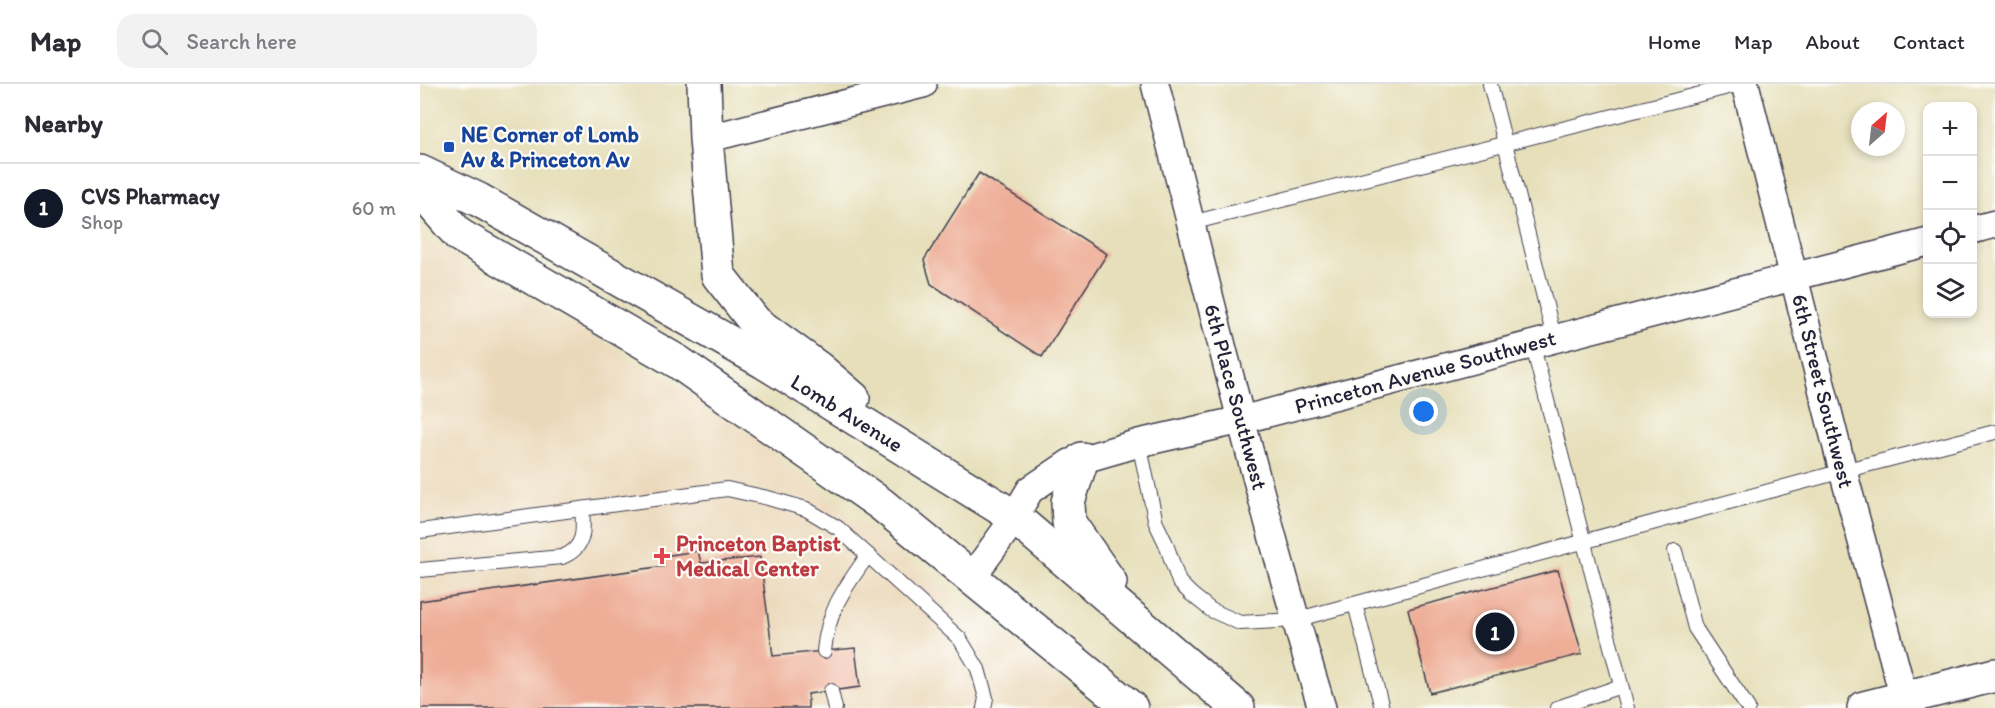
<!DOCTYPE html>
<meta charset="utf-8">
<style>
:root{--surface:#fff;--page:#f2f2f3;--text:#2b2b33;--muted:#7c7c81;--line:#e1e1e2;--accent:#111827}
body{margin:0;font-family:Itim,sans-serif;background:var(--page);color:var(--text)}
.controls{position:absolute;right:18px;top:18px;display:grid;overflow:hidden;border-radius:12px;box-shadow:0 3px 9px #0003}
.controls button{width:54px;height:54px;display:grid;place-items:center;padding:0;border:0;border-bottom:2px solid var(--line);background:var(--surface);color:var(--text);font:30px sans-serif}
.compass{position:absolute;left:1431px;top:18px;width:54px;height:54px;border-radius:50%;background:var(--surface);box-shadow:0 3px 9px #0003;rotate:28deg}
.you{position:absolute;left:1004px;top:328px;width:21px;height:21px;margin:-15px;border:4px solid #fff;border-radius:50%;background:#1a73e8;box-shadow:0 0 0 9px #1a73e833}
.badge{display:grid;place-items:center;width:39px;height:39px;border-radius:50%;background:var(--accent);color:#fff;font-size:20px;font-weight:700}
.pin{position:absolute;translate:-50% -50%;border:3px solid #fff;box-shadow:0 2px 6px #0006}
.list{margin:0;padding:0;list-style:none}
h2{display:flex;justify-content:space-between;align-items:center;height:78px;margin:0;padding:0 24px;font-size:26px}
h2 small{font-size:20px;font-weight:400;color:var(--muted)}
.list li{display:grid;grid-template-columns:39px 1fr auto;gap:18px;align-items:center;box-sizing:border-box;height:90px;padding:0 24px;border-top:2px solid var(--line)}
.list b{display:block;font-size:22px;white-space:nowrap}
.list p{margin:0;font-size:20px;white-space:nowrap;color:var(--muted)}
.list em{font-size:20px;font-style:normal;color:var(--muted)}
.icon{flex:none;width:33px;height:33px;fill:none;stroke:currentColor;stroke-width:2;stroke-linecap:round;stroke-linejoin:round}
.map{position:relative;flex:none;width:1575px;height:624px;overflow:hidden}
header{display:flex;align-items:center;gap:36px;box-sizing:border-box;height:84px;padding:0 30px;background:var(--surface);border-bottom:2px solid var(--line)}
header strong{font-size:28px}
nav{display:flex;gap:33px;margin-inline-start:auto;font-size:21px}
.search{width:420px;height:54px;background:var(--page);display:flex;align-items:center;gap:15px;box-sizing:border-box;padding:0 21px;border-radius:18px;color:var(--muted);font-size:22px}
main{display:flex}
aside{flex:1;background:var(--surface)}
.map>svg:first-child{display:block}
.built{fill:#ebd8ba}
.building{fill:#eead96}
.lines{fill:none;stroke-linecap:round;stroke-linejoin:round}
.service-casing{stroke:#3f3e4e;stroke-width:16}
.minor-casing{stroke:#3f3e4e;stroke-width:30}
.tertiary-casing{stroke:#3f3e4e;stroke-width:36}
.secondary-casing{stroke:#3f3e4e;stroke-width:36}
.service{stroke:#fff;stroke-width:14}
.minor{stroke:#fff;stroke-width:27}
.tertiary{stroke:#fff;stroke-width:33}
.secondary{stroke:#fff;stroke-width:33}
.transit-dot{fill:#1a4fb4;stroke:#fdfcf7;stroke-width:2}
.health-dot{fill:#e0444e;stroke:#fdfcf7;stroke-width:2}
.labels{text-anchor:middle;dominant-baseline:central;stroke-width:4.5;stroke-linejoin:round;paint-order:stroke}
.transit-label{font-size:22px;font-weight:bold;fill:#164399;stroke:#fdfcf7;text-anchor:start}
.street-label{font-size:22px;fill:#22223b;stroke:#fdfcf7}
.health-label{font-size:22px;font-weight:bold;fill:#be3a42;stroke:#fdfcf7;text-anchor:start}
</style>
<header>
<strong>Map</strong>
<div class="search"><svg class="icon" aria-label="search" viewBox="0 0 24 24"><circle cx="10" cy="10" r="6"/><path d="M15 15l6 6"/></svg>Search here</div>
<nav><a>Home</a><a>Map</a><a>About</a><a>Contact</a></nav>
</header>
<main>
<aside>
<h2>Nearby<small></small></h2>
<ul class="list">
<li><span class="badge">1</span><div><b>CVS Pharmacy</b><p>Shop</p></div><em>60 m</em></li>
</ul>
</aside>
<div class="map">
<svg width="1575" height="624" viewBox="0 0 1575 624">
<rect width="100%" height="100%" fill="#fdfcf7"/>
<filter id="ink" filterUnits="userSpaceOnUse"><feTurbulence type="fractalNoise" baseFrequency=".0167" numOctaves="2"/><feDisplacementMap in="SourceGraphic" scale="12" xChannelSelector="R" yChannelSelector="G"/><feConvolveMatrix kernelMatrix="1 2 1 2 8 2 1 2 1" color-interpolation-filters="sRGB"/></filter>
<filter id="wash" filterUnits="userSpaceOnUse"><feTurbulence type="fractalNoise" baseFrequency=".008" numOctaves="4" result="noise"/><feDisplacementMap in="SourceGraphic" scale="24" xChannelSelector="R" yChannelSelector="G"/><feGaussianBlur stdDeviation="1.35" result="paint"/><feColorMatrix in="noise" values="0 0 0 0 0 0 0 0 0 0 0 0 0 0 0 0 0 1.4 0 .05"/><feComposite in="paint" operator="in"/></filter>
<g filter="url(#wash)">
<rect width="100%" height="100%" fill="#e6dfba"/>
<polygon class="built" points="0,154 292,321 675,624 0,624"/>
<g id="blocks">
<g class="building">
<polygon points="559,89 687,170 622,273 511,200 504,176"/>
<polygon points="278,467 281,479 340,473 353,572 435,564 440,603 388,610 388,624 0,624 0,517 244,482 243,472"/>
<polygon points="1138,486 1162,570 1010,609 988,525"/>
</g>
</g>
</g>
<g filter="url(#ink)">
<use href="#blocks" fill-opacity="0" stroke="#3f3e4e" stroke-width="1.5"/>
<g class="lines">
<defs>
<g id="service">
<polyline points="1070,0 1134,253"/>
<polyline points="771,139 1320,0"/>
<polyline points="1112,259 1207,624"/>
<polyline points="719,359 736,439 746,460 759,498 771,510 791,526 820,539 875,536 1423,387 1575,348"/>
<polyline points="0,447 307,405 348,414 386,425 418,444 540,555 558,585 566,614 564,624"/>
<polyline points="1255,467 1275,544 1328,624"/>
<path d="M0,486L142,473C165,464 164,447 162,425"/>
<polyline points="935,520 962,624"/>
<path d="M404,567C408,525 425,504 448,471"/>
<polyline points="411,607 415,624"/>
<polyline points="1137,624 1201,602"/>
</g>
<g id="minor">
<path d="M735,0C789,208 839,418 902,624"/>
<polyline points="1325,0 1423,387 1484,614"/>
<polyline points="286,55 503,0"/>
<polyline points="1552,146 1575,140"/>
<polyline points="552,493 586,446 610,406 650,379 719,359 821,336 1508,158"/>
</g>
<polyline id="tertiary" points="1444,624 1575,591"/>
<g id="secondary">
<polyline points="284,0 286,55 298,191 335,238 398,284 433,314"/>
<polyline points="0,88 59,116 344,278 593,432 818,624"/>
<polyline points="0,106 39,151 258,278 461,420 711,624"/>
<polyline points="662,375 648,418 649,439 690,498"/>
</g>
</defs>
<use href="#service" class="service-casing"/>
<use href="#minor" class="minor-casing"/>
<use href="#tertiary" class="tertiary-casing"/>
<use href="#secondary" class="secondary-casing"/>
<use href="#service" class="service"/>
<use href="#minor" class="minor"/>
<use href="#tertiary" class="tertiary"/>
<use href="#secondary" class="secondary"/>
</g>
</g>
<rect class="transit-dot" x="23" y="57" width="12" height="12" rx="3"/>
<path class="health-dot" d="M239 463h6v6h6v6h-6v6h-6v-6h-6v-6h6z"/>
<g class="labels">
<g class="transit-label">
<text x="41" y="50">NE Corner of Lomb<tspan x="41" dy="25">Av &amp; Princeton Av</tspan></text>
</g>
<g class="street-label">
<text transform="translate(1005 288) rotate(-15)">Princeton Avenue Southwest</text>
<text transform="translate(1403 307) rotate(76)">6th Street Southwest</text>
<text transform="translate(816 313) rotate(75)">6th Place Southwest</text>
<text transform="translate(427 329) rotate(32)">Lomb Avenue</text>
</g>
<g class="health-label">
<text x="256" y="459">Princeton Baptist<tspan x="256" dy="25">Medical Center</tspan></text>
</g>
</g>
</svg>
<div class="controls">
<button>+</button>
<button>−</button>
<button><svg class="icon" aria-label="locate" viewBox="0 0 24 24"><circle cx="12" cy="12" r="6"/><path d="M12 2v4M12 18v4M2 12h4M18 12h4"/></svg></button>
<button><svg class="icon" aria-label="layers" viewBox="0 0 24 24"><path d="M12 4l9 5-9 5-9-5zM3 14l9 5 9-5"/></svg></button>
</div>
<svg class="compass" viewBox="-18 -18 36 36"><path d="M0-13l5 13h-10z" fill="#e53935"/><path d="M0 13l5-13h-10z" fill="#7c7c81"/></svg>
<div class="you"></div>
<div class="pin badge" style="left:1075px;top:548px">1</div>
</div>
</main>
